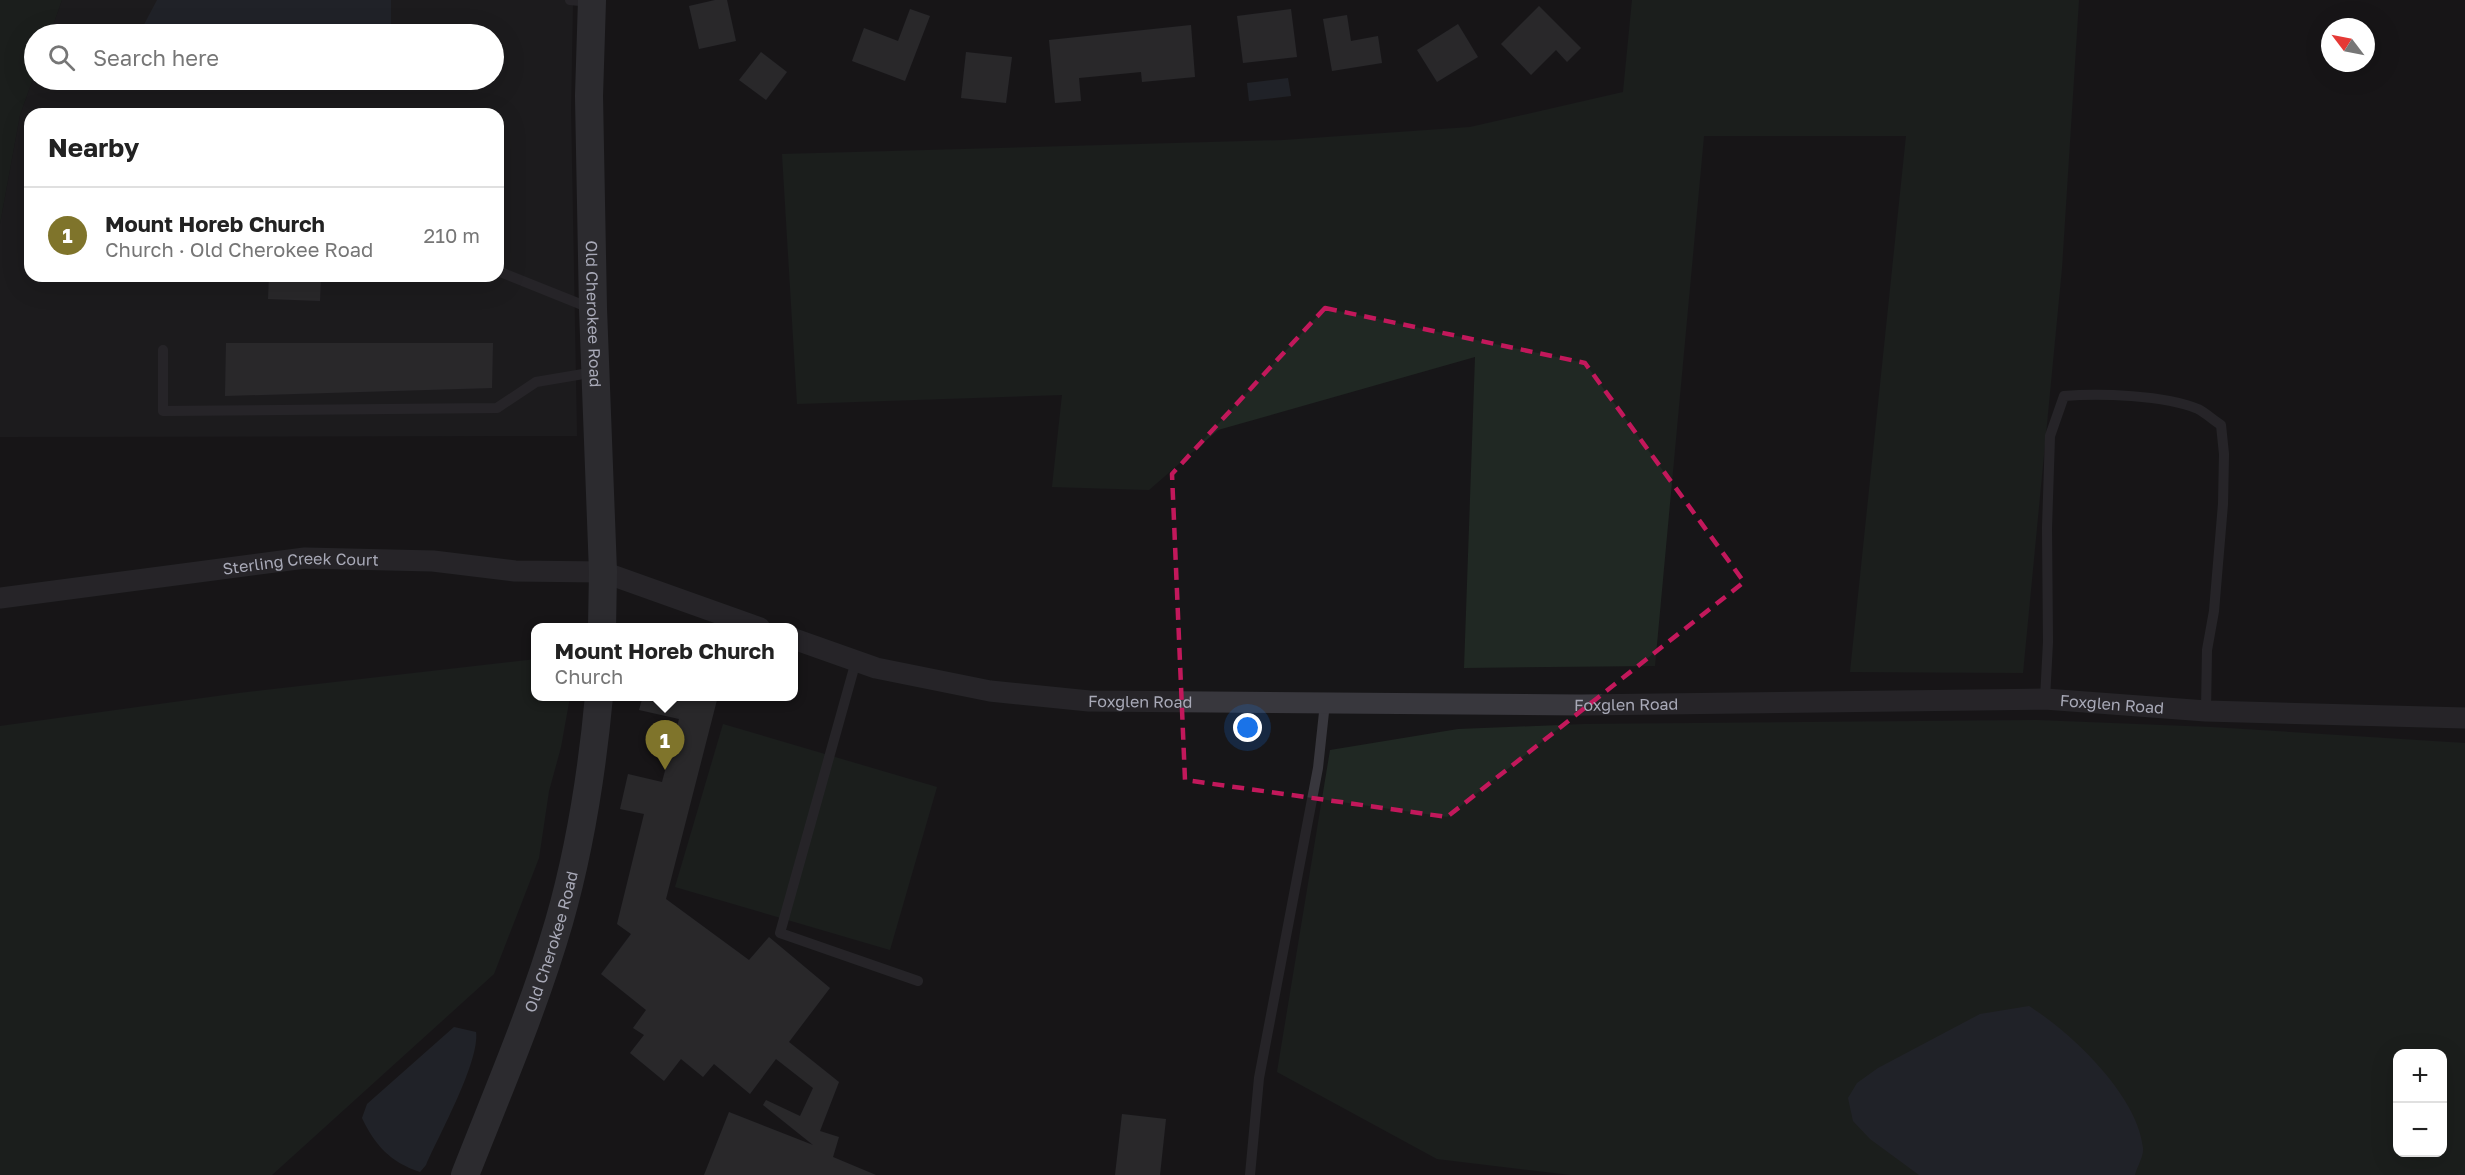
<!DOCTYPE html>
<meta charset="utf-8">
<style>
:root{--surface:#fff;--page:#f2f2f2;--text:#222;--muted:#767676;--line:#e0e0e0;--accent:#7f742b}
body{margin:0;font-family:"Golos Text",sans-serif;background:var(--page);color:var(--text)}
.controls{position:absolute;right:18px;bottom:18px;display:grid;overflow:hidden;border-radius:12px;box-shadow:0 6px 24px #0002}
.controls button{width:54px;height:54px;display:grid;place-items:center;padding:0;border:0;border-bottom:2px solid var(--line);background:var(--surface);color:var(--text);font:30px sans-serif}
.compass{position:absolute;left:2321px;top:18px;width:54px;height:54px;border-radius:50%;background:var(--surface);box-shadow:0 6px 24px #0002;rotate:302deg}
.you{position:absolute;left:1248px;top:728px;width:21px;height:21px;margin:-15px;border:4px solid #fff;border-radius:50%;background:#1a73e8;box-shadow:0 0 0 9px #1a73e833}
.badge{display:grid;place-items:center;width:39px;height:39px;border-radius:50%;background:var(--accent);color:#fff;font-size:20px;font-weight:700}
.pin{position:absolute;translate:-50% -50px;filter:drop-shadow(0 2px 3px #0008)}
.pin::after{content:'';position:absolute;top:32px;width:21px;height:18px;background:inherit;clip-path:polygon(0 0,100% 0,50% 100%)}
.popup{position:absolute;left:531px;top:623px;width:267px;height:78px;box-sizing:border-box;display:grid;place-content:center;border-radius:12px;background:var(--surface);filter:drop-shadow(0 2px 4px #0005);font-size:20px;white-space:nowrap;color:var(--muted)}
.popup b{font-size:22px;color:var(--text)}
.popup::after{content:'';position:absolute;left:50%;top:100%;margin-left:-12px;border:12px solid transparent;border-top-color:var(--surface)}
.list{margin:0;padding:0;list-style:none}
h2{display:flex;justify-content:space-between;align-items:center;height:78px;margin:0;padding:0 24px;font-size:26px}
h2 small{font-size:20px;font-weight:400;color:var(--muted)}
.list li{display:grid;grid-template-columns:39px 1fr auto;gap:18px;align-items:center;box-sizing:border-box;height:96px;padding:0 24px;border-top:2px solid var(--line)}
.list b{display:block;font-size:22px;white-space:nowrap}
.list p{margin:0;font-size:20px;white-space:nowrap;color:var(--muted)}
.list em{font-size:20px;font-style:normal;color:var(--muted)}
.icon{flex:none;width:33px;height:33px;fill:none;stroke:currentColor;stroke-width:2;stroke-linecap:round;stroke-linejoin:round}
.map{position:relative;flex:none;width:2465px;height:1175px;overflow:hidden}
.search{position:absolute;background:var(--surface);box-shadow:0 6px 24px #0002;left:24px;top:24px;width:480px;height:66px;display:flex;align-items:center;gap:15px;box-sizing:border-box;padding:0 21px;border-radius:33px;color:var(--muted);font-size:22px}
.panel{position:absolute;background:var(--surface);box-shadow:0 6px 24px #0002;left:24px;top:108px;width:480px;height:174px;border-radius:18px}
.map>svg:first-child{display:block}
.built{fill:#232225;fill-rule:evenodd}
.green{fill:#202823;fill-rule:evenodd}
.water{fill:#2c323c}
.building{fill:#3e3e42}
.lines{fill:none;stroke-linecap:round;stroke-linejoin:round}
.lane{stroke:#38373d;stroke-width:10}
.street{stroke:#38373d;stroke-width:21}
.secondary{stroke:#45464d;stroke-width:28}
.marked{fill:none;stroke:#c2185b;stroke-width:4.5;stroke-dasharray:12 8;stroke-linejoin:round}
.labels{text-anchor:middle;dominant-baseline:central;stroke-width:4.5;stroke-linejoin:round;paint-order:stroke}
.street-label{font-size:16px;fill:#a9aab8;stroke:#121113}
</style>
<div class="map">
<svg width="2465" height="1175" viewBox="0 0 2465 1175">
<rect width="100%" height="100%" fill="#171618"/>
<path class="built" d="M62,0H573L571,110L577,436L0,437V224L20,115L34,76V80H494V34H50ZM30,114H498V276H30Z"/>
<g class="green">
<polygon points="0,0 62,0 50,34 34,34 34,76 20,115 0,224"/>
<polygon points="1632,0 2079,0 2062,268 2023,673 1850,672 1906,136 1704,136 1655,666 1464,668 1475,357 1218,430 1149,490 1052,487 1062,395 797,404 782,154 1284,140 1470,127 1623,92"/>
<polygon points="536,659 536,696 570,697 561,747 549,791 539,858 494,974 272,1175 0,1175 0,726 239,693"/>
<path d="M2037,720L2211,727L2465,743V1175H1571L1437,1159L1277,1072L1330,750L1458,729L1584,724ZM2398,1054H2442V1152H2398Z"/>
<polygon points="723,724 937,787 890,950 675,887"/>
</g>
<g class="water">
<polygon points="157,0 391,0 391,34 139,34"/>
<polygon points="1288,78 1291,96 1249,101 1247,83"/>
<path d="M2029,1006C2072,1033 2138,1096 2143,1148C2144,1156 2137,1167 2135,1175H1919L1870,1139L1853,1121L1848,1098L1857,1083L1878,1068L1980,1014Z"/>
<path d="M454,1027L476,1032C480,1061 439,1135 426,1165L420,1172C390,1162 375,1145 362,1118L367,1104Z"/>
</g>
<g class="building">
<polygon points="715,0 727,0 736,41 699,49 689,6"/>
<polygon points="1539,6 1581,48 1567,62 1556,50 1531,75 1501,44"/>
<polygon points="910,9 930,16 905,81 852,61 864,28 898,41"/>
<polygon points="1291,9 1297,57 1243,63 1237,16"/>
<polygon points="1347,15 1351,41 1378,36 1382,63 1332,71 1323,19"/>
<polygon points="1458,24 1478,57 1437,82 1417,50"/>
<polygon points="1191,25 1195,77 1142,82 1141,72 1079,78 1081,101 1055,103 1049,40"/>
<polygon points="761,52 787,72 766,100 739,80"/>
<polygon points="966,52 1012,57 1006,103 961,98"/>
<polygon points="269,276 321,276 320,301 268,299"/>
<polygon points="226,343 493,343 492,388 225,396"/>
<polygon points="643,696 718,696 666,899 749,960 769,937 830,988 789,1042 839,1082 820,1131 839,1137 833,1157 876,1175 704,1175 729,1112 813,1145 763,1105 766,1100 800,1116 813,1088 776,1059 750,1094 714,1064 703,1077 681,1059 664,1081 630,1053 644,1035 633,1028 646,1010 601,974 631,934 617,924 644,814 620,809 628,774 662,782 679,719 639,710"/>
<polygon points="1122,1114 1166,1119 1160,1175 1115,1175"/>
</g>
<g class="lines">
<g class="lane">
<polyline points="570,0 591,2"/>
<polyline points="498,271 590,308"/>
<polyline points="163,350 163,411 497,408 536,382 595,372"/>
<polyline points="856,661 780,933 918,981"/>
<path d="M2045,699L2048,642L2047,528L2050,436L2064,396C2099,393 2165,395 2198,409C2206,413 2213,420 2221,425L2224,454L2223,504L2214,611L2207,650L2206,711"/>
<polyline points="1250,1175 1259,1078 1318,768 1325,703"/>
</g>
<g class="street">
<path id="s1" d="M0,598L305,558L433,561L515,571L603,572L760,628"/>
<path id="s2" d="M794,639L876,668L990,691L1089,701L1581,705L2045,699L2206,711L2465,718"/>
</g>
<g class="secondary">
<path id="s3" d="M592,0L589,96L593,309L603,572L602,628"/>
<path id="s4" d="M465,1175C498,1091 534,1008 559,922C580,849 592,772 599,696"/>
</g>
</g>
<path d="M0 0H2465V1175H0ZM1325,308L1585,363L1744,582L1447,817L1185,780L1172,474Z" fill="#171618" fill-opacity=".55" fill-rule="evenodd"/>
<path class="marked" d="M1325,308L1585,363L1744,582L1447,817L1185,780L1172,474Z"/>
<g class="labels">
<g class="street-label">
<text stroke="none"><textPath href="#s3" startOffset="314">Old Cherokee Road</textPath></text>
<text stroke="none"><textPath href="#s1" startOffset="303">Sterling Creek Court</textPath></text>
<text stroke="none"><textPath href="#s2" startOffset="354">Foxglen Road</textPath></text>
<text stroke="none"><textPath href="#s2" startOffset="840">Foxglen Road</textPath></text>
<text stroke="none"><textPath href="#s2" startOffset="1326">Foxglen Road</textPath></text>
<text stroke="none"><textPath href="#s4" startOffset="249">Old Cherokee Road</textPath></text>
</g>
</g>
</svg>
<div class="controls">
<button>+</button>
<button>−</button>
</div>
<svg class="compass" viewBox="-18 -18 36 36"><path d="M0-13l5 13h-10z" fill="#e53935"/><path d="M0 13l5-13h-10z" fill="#767676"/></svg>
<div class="you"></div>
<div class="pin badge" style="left:665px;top:770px">1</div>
<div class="popup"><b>Mount Horeb Church</b>Church</div>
<div class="search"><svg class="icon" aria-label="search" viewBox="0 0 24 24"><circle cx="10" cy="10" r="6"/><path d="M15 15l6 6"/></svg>Search here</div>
<section class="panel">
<h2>Nearby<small></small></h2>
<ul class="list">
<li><span class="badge">1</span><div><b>Mount Horeb Church</b><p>Church · Old Cherokee Road</p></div><em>210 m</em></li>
</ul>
</section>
</div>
